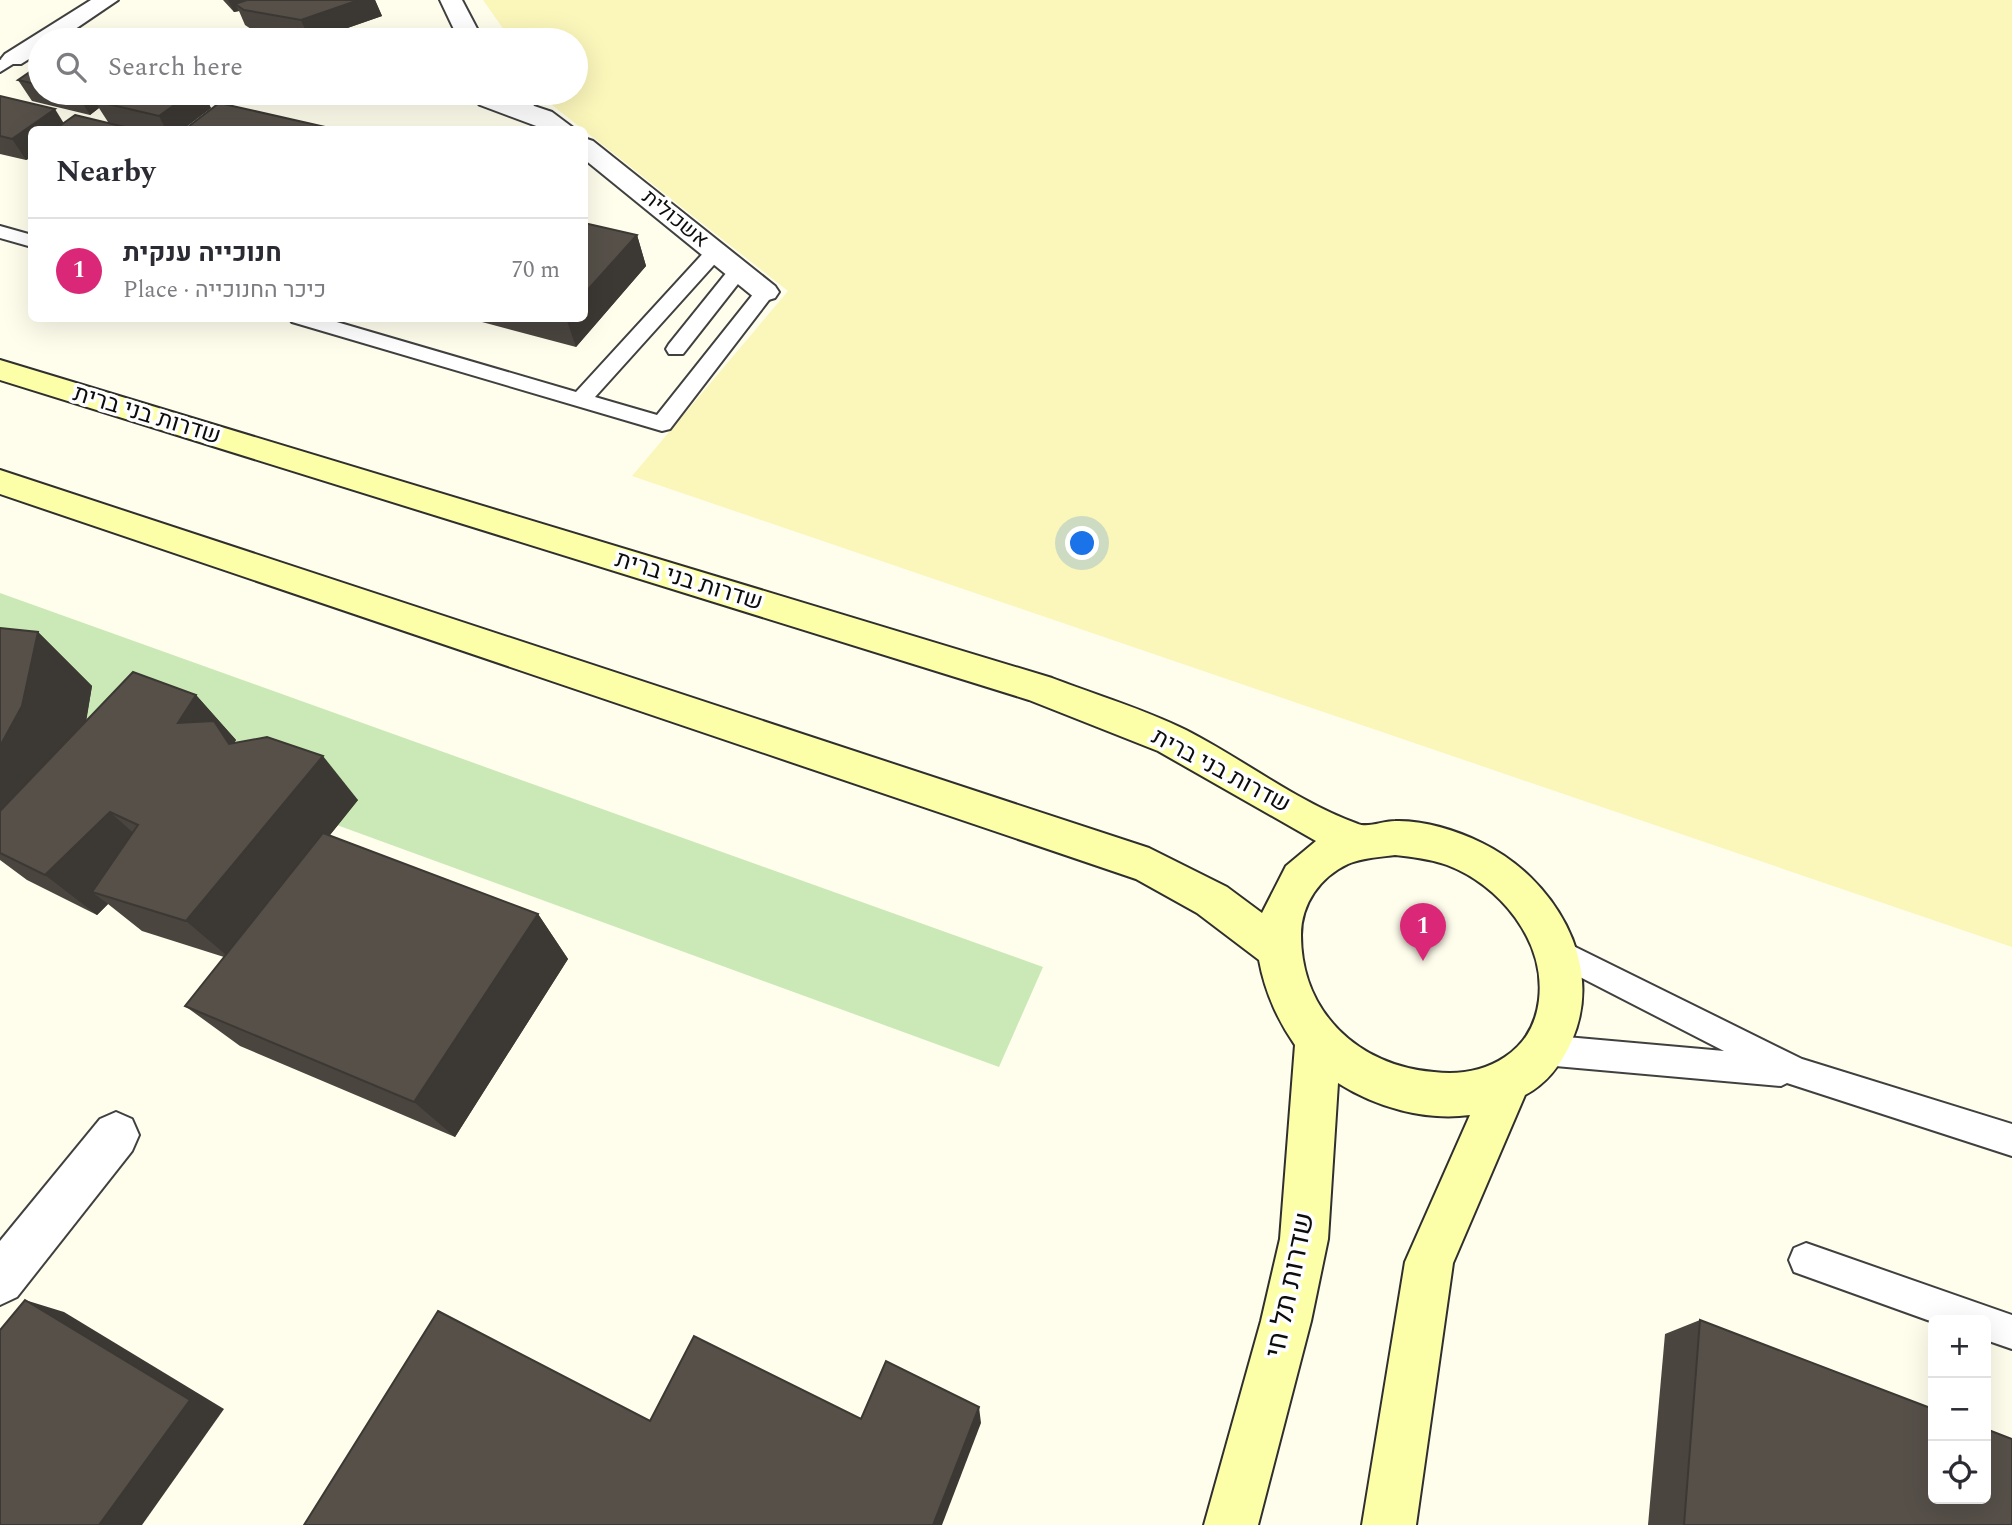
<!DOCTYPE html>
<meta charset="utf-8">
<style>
:root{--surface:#fff;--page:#f2f2f3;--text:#2b2b33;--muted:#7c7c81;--line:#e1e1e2;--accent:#db2777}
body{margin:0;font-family:Spectral,Heebo,serif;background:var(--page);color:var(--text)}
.controls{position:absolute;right:21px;bottom:21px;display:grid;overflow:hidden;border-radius:10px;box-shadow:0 7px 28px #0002}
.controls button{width:63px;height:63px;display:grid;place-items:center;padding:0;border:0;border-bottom:2px solid var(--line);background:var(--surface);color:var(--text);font:35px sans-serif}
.you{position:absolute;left:1083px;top:544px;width:24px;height:24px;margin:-18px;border:5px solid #fff;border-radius:50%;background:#1a73e8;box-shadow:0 0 0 10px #1a73e833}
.badge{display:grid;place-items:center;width:46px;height:46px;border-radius:50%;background:var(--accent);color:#fff;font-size:23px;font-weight:700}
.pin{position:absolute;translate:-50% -58px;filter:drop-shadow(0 2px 4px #0008)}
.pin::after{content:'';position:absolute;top:37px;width:24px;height:21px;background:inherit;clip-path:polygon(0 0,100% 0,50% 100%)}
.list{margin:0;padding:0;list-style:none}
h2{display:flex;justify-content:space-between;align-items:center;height:91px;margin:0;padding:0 28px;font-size:30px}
h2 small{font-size:23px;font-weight:400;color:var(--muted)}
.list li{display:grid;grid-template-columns:46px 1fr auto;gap:21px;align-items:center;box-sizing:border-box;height:105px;padding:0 28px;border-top:2px solid var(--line)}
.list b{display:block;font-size:26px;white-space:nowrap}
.list p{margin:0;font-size:23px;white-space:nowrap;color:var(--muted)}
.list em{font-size:23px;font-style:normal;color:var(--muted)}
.icon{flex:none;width:38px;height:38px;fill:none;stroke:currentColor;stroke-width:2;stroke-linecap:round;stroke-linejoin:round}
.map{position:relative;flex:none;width:2012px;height:1525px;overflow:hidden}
.search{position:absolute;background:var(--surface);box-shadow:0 7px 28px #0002;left:28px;top:28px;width:560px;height:77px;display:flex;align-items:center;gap:18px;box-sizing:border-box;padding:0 24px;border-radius:38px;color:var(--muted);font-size:26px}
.panel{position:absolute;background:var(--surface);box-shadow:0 7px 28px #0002;left:28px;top:126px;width:560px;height:196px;border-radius:10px}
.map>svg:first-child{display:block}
.green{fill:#cae9b7}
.sand{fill:#fbf6ba}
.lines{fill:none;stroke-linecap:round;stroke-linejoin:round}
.lane-casing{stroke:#404040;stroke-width:4}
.street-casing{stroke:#404040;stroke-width:4}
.secondary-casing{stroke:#2f2f2f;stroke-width:4}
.lane{fill:#fff;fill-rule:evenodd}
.street{fill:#fff;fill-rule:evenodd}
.secondary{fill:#fcffa8;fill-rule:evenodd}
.wall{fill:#4a453f}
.shaded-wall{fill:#3c3833}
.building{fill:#565049;stroke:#3c3833;stroke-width:2}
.labels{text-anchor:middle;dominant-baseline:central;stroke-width:7;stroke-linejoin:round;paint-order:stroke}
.far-street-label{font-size:21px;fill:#0d0d0d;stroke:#fff}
.street-label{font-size:24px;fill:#0d0d0d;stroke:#fff}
.near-street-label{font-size:28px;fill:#0d0d0d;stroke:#fff}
</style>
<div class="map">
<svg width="2012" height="1525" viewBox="0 0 2012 1525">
<rect width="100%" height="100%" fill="#fffeed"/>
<polygon class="green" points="0,593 1043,967 999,1067 0,702"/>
<polygon class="sand" points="483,0 2012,0 2012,947 632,476 788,291 552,105 544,93 576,93 576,40 511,40"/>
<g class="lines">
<defs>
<g id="lane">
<polygon points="13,54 21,59 0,72 0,60"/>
<polygon points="530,93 548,93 524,114 512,114 509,110"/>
<polygon points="0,226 32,235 32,247 0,238"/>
<polygon points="715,246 725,252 722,256 595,397 657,415 758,288 772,288 775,292 772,296 670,429 662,431 292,322 289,318 323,318 576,392 708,248"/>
<polygon points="738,265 745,267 748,271 745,275 683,354 669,354 666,349 669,344 731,267"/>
<polygon points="1555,937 1802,1059 2012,1124 2012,1156 1787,1083 1781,1086 1544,1065 1533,1060 1529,1050 1533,1040 1544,1035 1724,1051 1545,959 1541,950 1545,941"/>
<polygon points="1806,1243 2012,1315 2012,1349 1986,1340 1986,1320 1933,1322 1794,1272 1789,1260 1794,1248"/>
</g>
<g id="street">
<polygon points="91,0 118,0 59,40 40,40 40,52 21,64 5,64 1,59 5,54"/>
<polygon points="440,0 462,0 483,40 459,40"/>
<polygon points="466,93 495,93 552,112 576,130 547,130 480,105"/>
<polygon points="584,138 593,141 775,286 779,292 775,298 765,301 755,298 584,159"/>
<polygon points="116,1112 132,1119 139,1135 132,1151 17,1297 0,1305 0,1241 100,1119"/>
</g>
<path id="secondary" d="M0,360L1052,678C1096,695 1144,709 1186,730C1243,759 1297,802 1358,824C1368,828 1383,821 1395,821C1423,820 1456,830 1482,843C1552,877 1606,962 1572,1040C1562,1063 1548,1083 1525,1095L1453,1263L1416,1525H1362L1405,1262L1470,1115C1424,1121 1376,1107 1338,1083L1328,1239L1311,1321L1258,1525H1204L1261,1321L1280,1239L1295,1045C1277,1019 1265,992 1259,960L1197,913L1136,879L0,494V470L1149,848L1227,887L1262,913L1286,866L1316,841L1158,751L1029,700L0,380ZM1395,855C1412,857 1431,859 1447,865C1500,885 1546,941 1539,1000C1536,1024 1526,1043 1505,1057C1484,1071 1459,1075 1434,1072C1358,1066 1301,1012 1301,935C1301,904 1320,877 1348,864C1362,858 1380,857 1395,855Z"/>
</defs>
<use href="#lane" class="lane-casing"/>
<use href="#street" class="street-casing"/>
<use href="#secondary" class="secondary-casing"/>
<use href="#lane" class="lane"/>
<use href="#street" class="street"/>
<use href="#secondary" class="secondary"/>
</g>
<g class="wall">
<polygon points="223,0 375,0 382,16 313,40 304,40 254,31 245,25 239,11 234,12"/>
<polygon points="40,65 40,93 203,93 211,108 182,130 32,130 32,157 26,160 0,154 0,96 64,123 108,122 99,108 90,115 32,101 18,80"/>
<polygon points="637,235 646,266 576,347 467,318 584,318"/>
<polygon points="0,628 38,632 92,686 86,720 196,695 236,740 234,743 358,800 329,836 538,914 568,959 455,1137 240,1046 185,1006 224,957 142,931 108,904 97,915 27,880 0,860"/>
<polygon points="1700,1320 2012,1525 1648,1525 1665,1334"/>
</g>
<g class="shaded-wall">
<polygon points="228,0 275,0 235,4 239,11 234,12"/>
<polygon points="359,0 375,0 382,16 313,40 310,40 301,20"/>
<polygon points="78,93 122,93 95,101 99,108 90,115 77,94"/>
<polygon points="191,93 203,93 211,108 182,130 166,130 159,116"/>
<polygon points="55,109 68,130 32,130 32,148 28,147 32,152 32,157 26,160 12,139"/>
<polygon points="637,235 646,266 576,347 566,318 584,318 584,294"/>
<polygon points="38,632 92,686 80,759 0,853 0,746"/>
<polygon points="196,695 236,740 234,743 253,765 178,723"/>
<polygon points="323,756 358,800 231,959 186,921"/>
<polygon points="110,812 157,854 92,892 108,904 97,915 45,875"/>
<polygon points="538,914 568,959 455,1137 414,1102"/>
<polygon points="25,1300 64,1312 224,1409 142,1525 99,1525"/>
<polygon points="979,1407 981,1423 942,1525 933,1525"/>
</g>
<g class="building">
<polygon points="247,0 359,0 301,20 244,10 235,4"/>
<polygon points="40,65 40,85 18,80"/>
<polygon points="108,93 191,93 159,116 95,101"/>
<polygon points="0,96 55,109 12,139 0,136"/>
<polygon points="219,103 330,128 328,130 184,130"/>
<polygon points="75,115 137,130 54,130"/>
<polygon points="584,223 637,235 584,294"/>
<polygon points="0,628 38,632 22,706 0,746"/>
<polygon points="133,672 196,695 178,723 214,721 229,744 267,737 323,756 186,921 92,892 138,825 110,812 45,875 0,853 0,811"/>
<polygon points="323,833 538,914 414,1102 185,1006"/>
<polygon points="25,1300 190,1400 99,1525 0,1525 0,1330"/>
<polygon points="438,1311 650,1421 694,1336 861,1419 886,1361 979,1407 933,1525 304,1525"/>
<polygon points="1700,1320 1933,1409 1933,1499 1986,1499 1986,1429 2012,1439 2012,1525 1684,1525"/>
</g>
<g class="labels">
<g class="far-street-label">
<text transform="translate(675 219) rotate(39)">אשכולית</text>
</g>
<g class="street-label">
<text transform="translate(147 415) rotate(17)">שדרות בני ברית</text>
<text transform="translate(689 581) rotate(17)">שדרות בני ברית</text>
<text transform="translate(1221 771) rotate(28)">שדרות בני ברית</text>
</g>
<g class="near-street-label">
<text transform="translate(1290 1285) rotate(-78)">שדרות תל חי</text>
</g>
</g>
</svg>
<div class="controls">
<button>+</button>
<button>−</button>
<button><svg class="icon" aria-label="locate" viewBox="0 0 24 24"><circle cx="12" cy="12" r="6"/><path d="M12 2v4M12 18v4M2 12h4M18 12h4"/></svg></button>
</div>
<div class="you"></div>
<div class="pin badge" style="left:1423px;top:961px">1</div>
<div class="search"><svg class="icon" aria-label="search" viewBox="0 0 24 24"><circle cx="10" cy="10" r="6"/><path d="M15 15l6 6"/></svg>Search here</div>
<section class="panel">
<h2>Nearby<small></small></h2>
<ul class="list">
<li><span class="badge">1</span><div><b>חנוכייה ענקית</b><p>Place · כיכר החנוכייה</p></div><em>70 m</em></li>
</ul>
</section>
</div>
